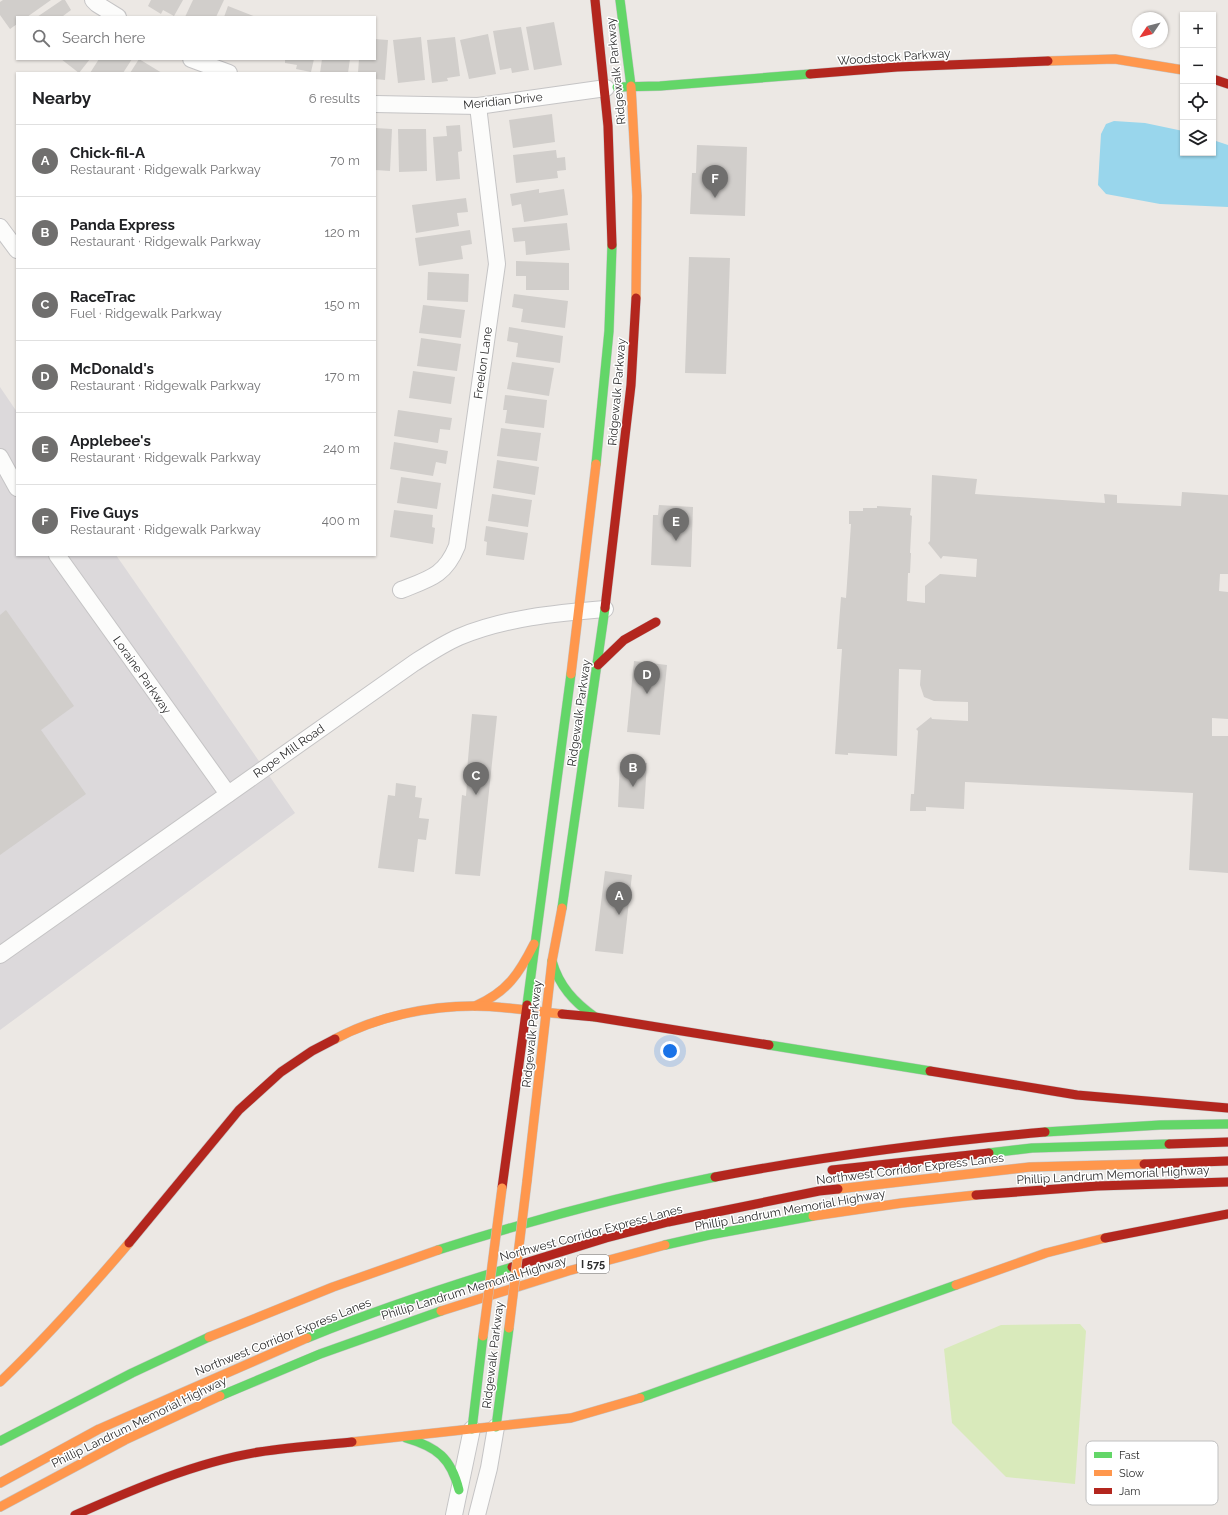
<!DOCTYPE html>
<meta charset="utf-8">
<style>
:root{--surface:#fff;--page:#f2f2f2;--text:#202124;--muted:#757577;--line:#e0e0e0;--accent:#706f6e}
body{margin:0;font-family:Raleway,sans-serif;background:var(--page);color:var(--text)}
.controls{position:absolute;right:12px;top:12px;display:grid;overflow:hidden;border-radius:0px;box-shadow:0 1px 3px #0004}
.controls button{width:36px;height:36px;display:grid;place-items:center;padding:0;border:0;border-bottom:1px solid var(--line);background:var(--surface);color:var(--text);font:20px sans-serif}
.compass{position:absolute;left:1132px;top:12px;width:36px;height:36px;border-radius:50%;background:var(--surface);box-shadow:0 1px 3px #0004;rotate:235deg}
.you{position:absolute;left:670px;top:1051px;width:14px;height:14px;margin:-10px;border:3px solid #fff;border-radius:50%;background:#1a73e8;box-shadow:0 0 0 6px #1a73e833}
.badge{display:grid;place-items:center;width:26px;height:26px;border-radius:50%;background:var(--accent);color:#fff;font-size:13px;font-weight:700}
.pin{position:absolute;translate:-50% -33px;filter:drop-shadow(0 1px 2px #0008)}
.pin::after{content:'';position:absolute;top:21px;width:14px;height:12px;background:inherit;clip-path:polygon(0 0,100% 0,50% 100%)}
.list{margin:0;padding:0;list-style:none}
h2{display:flex;justify-content:space-between;align-items:center;height:52px;margin:0;padding:0 16px;font-size:17px}
h2 small{font-size:13px;font-weight:400;color:var(--muted)}
.list li{display:grid;grid-template-columns:26px 1fr auto;gap:12px;align-items:center;box-sizing:border-box;height:72px;padding:0 16px;border-top:1px solid var(--line)}
.list b{display:block;font-size:15px;white-space:nowrap}
.list p{margin:0;font-size:13px;white-space:nowrap;color:var(--muted)}
.list em{font-size:13px;font-style:normal;color:var(--muted)}
.icon{flex:none;width:22px;height:22px;fill:none;stroke:currentColor;stroke-width:2;stroke-linecap:round;stroke-linejoin:round}
.map{position:relative;flex:none;width:1228px;height:1515px;overflow:hidden}
.search{position:absolute;background:var(--surface);box-shadow:0 1px 3px #0004;left:16px;top:16px;width:360px;height:44px;display:flex;align-items:center;gap:10px;box-sizing:border-box;padding:0 14px;border-radius:0px;color:var(--muted);font-size:15px}
.panel{position:absolute;background:var(--surface);box-shadow:0 1px 3px #0004;left:16px;top:72px;width:360px;height:484px;border-radius:0px}
.map>svg:first-child{display:block}
.industrial{fill:#dcd9db}
.pitch{fill:#d9eabb}
.water{fill:#99d6ec}
.building{fill:#d1cecb}
.lines{fill:none;stroke-linecap:round;stroke-linejoin:round}
.street-casing{stroke:#c5c4c5;stroke-width:18}
.fast-casing{stroke:#c5c4c5;stroke-width:10}
.slow-casing{stroke:#c5c4c5;stroke-width:10}
.jam-casing{stroke:#c5c4c5;stroke-width:10}
.street{stroke:#fcfcfb;stroke-width:16}
.fast{stroke:#63d668;stroke-width:9}
.slow{stroke:#ff974d;stroke-width:9}
.jam{stroke:#b3261e;stroke-width:9}
.slow-bridge-casing{stroke:#c5c4c5;stroke-width:10;stroke-linecap:butt}
.slow-bridge{stroke:#ff974d;stroke-width:9}
.labels{text-anchor:middle;dominant-baseline:central;stroke-width:3;stroke-linejoin:round;paint-order:stroke}
.shield{fill:#fff;stroke:#6d6d6d;stroke-width:1}
.shield-label{font-size:11px;font-weight:bold;fill:#2e2e2e}
.street-label{font-size:12px;fill:#2e2e2e;stroke:#fff}
.key{fill:#fff;stroke:#c0c0c0;stroke-width:1}
.key-label{font-size:11px;fill:#2e2e2e}
</style>
<div class="map">
<svg width="1228" height="1515" viewBox="0 0 1228 1515">
<rect width="100%" height="100%" fill="#ece8e4"/>
<polygon class="industrial" points="0,387 17,412 17,555 116,555 295,813 0,1030"/>
<polygon class="pitch" points="1080,1324 1086,1331 1075,1484 1006,1477 952,1423 944,1349 1001,1325"/>
<polygon class="water" points="1114,121 1145,123 1183,131 1183,153 1213,153 1213,140 1228,145 1228,207 1160,204 1106,194 1098,185 1101,134 1106,124"/>
<g class="building">
<polygon points="3,0 51,0 27,17 17,17 17,24 10,29 0,15 0,2"/>
<polygon points="62,0 65,0 71,10 63,16 64,17 37,17"/>
<polygon points="151,0 183,0 174,16 163,10 161,14 148,6"/>
<polygon points="193,0 224,0 216,17 185,17"/>
<polygon points="228,6 256,17 224,17"/>
<polygon points="554,22 562,65 534,70 526,27"/>
<polygon points="521,27 529,70 512,73 511,68 500,70 493,31"/>
<polygon points="488,34 496,74 469,79 460,40"/>
<polygon points="421,37 425,80 398,83 393,40"/>
<polygon points="455,37 460,76 447,78 448,81 432,83 427,40"/>
<polygon points="375,39 388,40 385,80 375,79 375,73 358,73 359,59 375,59"/>
<polygon points="61,59 90,59 79,73"/>
<polygon points="99,59 132,59 123,73 90,73"/>
<polygon points="139,59 162,73 130,73"/>
<polygon points="285,59 314,59 311,72 296,69 297,65 285,63"/>
<polygon points="322,59 350,59 348,73 320,73"/>
<polygon points="552,114 555,142 513,148 509,120"/>
<polygon points="460,125 462,151 458,152 460,179 436,181 433,137 447,136 446,126"/>
<polygon points="375,128 392,129 390,171 375,170"/>
<polygon points="398,129 426,129 427,171 399,172"/>
<polygon points="697,145 747,147 745,216 690,214 692,173 696,173"/>
<polygon points="556,150 557,158 565,157 566,170 557,171 558,178 516,183 513,155"/>
<polygon points="539,189 539,193 564,189 568,215 524,222 521,204 512,206 510,194"/>
<polygon points="466,198 468,212 457,213 459,226 416,233 412,205"/>
<polygon points="567,223 570,250 526,255 525,241 514,242 512,228"/>
<polygon points="470,230 472,244 461,246 463,259 419,266 415,238"/>
<polygon points="689,257 730,258 726,374 685,373"/>
<polygon points="516,261 569,263 569,290 526,290 526,276 516,276"/>
<polygon points="428,272 469,274 468,302 427,300"/>
<polygon points="514,294 568,301 565,328 521,322 523,309 512,307"/>
<polygon points="423,305 465,310 461,338 419,333"/>
<polygon points="509,327 563,336 560,363 516,357 518,343 507,341"/>
<polygon points="421,338 461,344 457,371 417,366"/>
<polygon points="512,362 554,368 549,396 507,389"/>
<polygon points="413,371 455,377 451,404 409,398"/>
<polygon points="505,395 547,400 544,428 505,423 507,410 503,410"/>
<polygon points="398,410 452,418 450,430 440,429 438,443 394,436"/>
<polygon points="501,428 541,433 537,461 497,456"/>
<polygon points="394,442 448,451 446,464 436,462 433,476 390,469"/>
<polygon points="497,460 539,467 535,495 493,488"/>
<polygon points="932,475 977,479 975,494 1105,503 1104,494 1117,495 1117,503 1181,506 1182,492 1228,495 1228,574 1220,574 1219,591 1228,592 1228,719 1212,718 1212,736 1228,736 1228,873 1189,870 1193,793 965,782 964,809 926,807 926,811 910,811 911,794 914,794 918,731 916,729 931,717 932,719 968,721 968,702 934,701 924,697 920,685 921,670 899,669 897,756 848,753 848,755 835,754 842,649 837,649 841,597 846,598 851,524 849,524 849,511 863,511 863,508 877,508 877,506 911,508 910,515 912,516 910,553 911,553 910,573 908,573 907,601 925,603 925,586 940,574 976,577 977,559 943,556 941,559 928,543 930,541"/>
<polygon points="401,477 441,483 437,509 397,503"/>
<polygon points="492,494 532,500 528,527 488,521"/>
<polygon points="659,505 693,507 691,567 651,565 653,515 658,515"/>
<polygon points="394,510 433,515 432,527 435,528 433,544 390,537"/>
<polygon points="486,526 528,533 524,560 486,555 487,542 484,541"/>
<polygon points="6,610 74,706 41,730 86,794 0,855 0,615"/>
<polygon points="634,661 667,665 660,735 627,732"/>
<polygon points="472,714 497,716 480,876 455,874 462,795 466,796 467,782 466,782"/>
<polygon points="620,762 647,763 644,809 618,807"/>
<polygon points="396,783 416,786 415,797 422,798 419,818 429,819 426,840 418,839 414,872 378,868 388,795 395,796"/>
<polygon points="605,871 632,875 623,954 595,951"/>
</g>
<g class="lines">
<defs>
<g id="street">
<polyline points="93,0 97,4 118,17"/>
<polyline points="191,59 229,73"/>
<polyline points="375,104 478,106 606,88"/>
<polyline points="0,227 17,250"/>
<polyline points="0,457 17,488"/>
<polyline points="57,555 228,794"/>
<path d="M401,590C429,579 445,576 457,546L497,264L478,106"/>
<path d="M0,955L414,663C428,654 443,644 459,637C504,618 556,613 605,609"/>
<polyline points="454,1515 472,1429"/>
<polyline points="477,1515 489,1468 496,1427"/>
</g>
<g id="fast">
<polyline points="620,0 631,86"/>
<polyline points="617,87 660,86 810,74"/>
<polyline points="596,464 609,331 612,245"/>
<polyline points="562,908 605,608"/>
<path d="M552,961C559,986 574,1002 595,1017"/>
<polyline points="527,1005 571,674"/>
<polyline points="769,1045 930,1071"/>
<polyline points="1045,1132 1160,1125 1228,1124"/>
<polyline points="989,1153 1032,1148 1169,1144"/>
<polyline points="665,1245 709,1235 813,1216"/>
<path d="M438,1250C529,1221 621,1196 715,1177"/>
<path d="M307,1338C374,1311 443,1288 512,1267"/>
<polyline points="220,1396 320,1354 441,1311"/>
<polyline points="640,1398 956,1285"/>
<polyline points="496,1427 509,1328"/>
<polyline points="472,1429 483,1336"/>
<path d="M406,1438C437,1447 451,1458 459,1490"/>
<polyline points="0,1441 132,1373 209,1337"/>
</g>
<g id="slow">
<polyline points="1048,61 1115,59 1183,70"/>
<polyline points="631,86 637,196 636,298"/>
<polyline points="571,674 596,464"/>
<path d="M475,1006C507,992 519,974 534,944"/>
<path d="M335,1039C376,1017 427,1006 474,1006C503,1006 533,1011 562,1014"/>
<polyline points="527,1181 552,961 562,908"/>
<polyline points="838,1189 1030,1167 1144,1164"/>
<polyline points="813,1216 902,1203 976,1195"/>
<polyline points="956,1285 1046,1253 1105,1238"/>
<polyline points="441,1311 568,1271 665,1245"/>
<polyline points="209,1337 333,1287 438,1250"/>
<path d="M0,1382C46,1338 88,1291 129,1243"/>
<polyline points="352,1442 571,1418 640,1398"/>
<polyline points="0,1483 99,1429 307,1338"/>
<polyline points="0,1507 125,1440 220,1396"/>
</g>
<g id="jam">
<polyline points="595,0 608,126 612,245"/>
<polyline points="810,74 897,67 1048,61"/>
<polyline points="1213,79 1228,84"/>
<polyline points="605,608 631,385 636,298"/>
<polyline points="598,665 624,640 656,622"/>
<polyline points="562,1014 595,1017 769,1045"/>
<polyline points="930,1071 1077,1095 1228,1108"/>
<polyline points="1169,1144 1228,1142"/>
<polyline points="1144,1164 1228,1161"/>
<polyline points="832,1170 989,1153"/>
<path d="M715,1177C825,1156 934,1142 1045,1132"/>
<polyline points="502,1188 527,1005"/>
<polyline points="976,1195 1097,1186 1228,1182"/>
<polyline points="1105,1238 1228,1214"/>
<polyline points="129,1243 239,1110 281,1072 312,1051 335,1039"/>
<polyline points="512,1267 606,1238 668,1222 819,1191 838,1189"/>
<path d="M75,1515C132,1490 196,1462 259,1452C289,1447 321,1445 352,1442"/>
</g>
</defs>
<use href="#street" class="street-casing"/>
<use href="#fast" class="fast-casing"/>
<use href="#slow" class="slow-casing"/>
<use href="#jam" class="jam-casing"/>
<use href="#street" class="street"/>
<use href="#fast" class="fast"/>
<use href="#slow" class="slow"/>
<use href="#jam" class="jam"/>
<defs>
<g id="slow-bridge">
<polyline points="509,1328 527,1181"/>
<polyline points="483,1336 502,1188"/>
</g>
</defs>
<use href="#slow-bridge" class="slow-bridge-casing"/>
<use href="#slow-bridge" class="slow-bridge"/>
</g>
<g class="labels">
<rect class="shield" x="577" y="1255" width="32" height="18" rx="3"/>
<g class="shield-label">
<text x="593" y="1264">I 575</text>
</g>
<g class="street-label">
<text transform="translate(894 57) rotate(-4)">Woodstock Parkway</text>
<text transform="translate(616 71) rotate(-96)">Ridgewalk Parkway</text>
<text transform="translate(503 101) rotate(-6)">Meridian Drive</text>
<text transform="translate(483 363) rotate(-82)">Freelon Lane</text>
<text transform="translate(617 392) rotate(-85)">Ridgewalk Parkway</text>
<text transform="translate(142 675) rotate(55)">Loraine Parkway</text>
<text transform="translate(579 713) rotate(-82)">Ridgewalk Parkway</text>
<text transform="translate(289 751) rotate(-35)">Rope Mill Road</text>
<text transform="translate(532 1034) rotate(-84)">Ridgewalk Parkway</text>
<text transform="translate(910 1169) rotate(-7)">Northwest Corridor Express Lanes</text>
<text transform="translate(1113 1175) rotate(-3)">Phillip Landrum Memorial Highway</text>
<text transform="translate(790 1210) rotate(-10)">Phillip Landrum Memorial Highway</text>
<text transform="translate(591 1233) rotate(-15)">Northwest Corridor Express Lanes</text>
<text transform="translate(474 1288) rotate(-17)">Phillip Landrum Memorial Highway</text>
<text transform="translate(283 1337) rotate(-22)">Northwest Corridor Express Lanes</text>
<text transform="translate(493 1355) rotate(-83)">Ridgewalk Parkway</text>
<text transform="translate(139 1422) rotate(-26)">Phillip Landrum Memorial Highway</text>
</g>
</g>
<rect x="1086" y="1441" width="132" height="64" rx="6" class="key"/>
<rect x="1094" y="1452" width="18" height="6" fill="#63d668"/>
<rect x="1094" y="1470" width="18" height="6" fill="#ff974d"/>
<rect x="1094" y="1488" width="18" height="6" fill="#b3261e"/>
<g class="key-label">
<text x="1119" y="1459">Fast</text>
<text x="1119" y="1477">Slow</text>
<text x="1119" y="1495">Jam</text>
</g>
</svg>
<div class="controls">
<button>+</button>
<button>−</button>
<button><svg class="icon" aria-label="locate" viewBox="0 0 24 24"><circle cx="12" cy="12" r="6"/><path d="M12 2v4M12 18v4M2 12h4M18 12h4"/></svg></button>
<button><svg class="icon" aria-label="layers" viewBox="0 0 24 24"><path d="M12 4l9 5-9 5-9-5zM3 14l9 5 9-5"/></svg></button>
</div>
<svg class="compass" viewBox="-18 -18 36 36"><path d="M0-13l5 13h-10z" fill="#e53935"/><path d="M0 13l5-13h-10z" fill="#757577"/></svg>
<div class="you"></div>
<div class="pin badge" style="left:619px;top:915px">A</div>
<div class="pin badge" style="left:633px;top:787px">B</div>
<div class="pin badge" style="left:476px;top:795px">C</div>
<div class="pin badge" style="left:647px;top:694px">D</div>
<div class="pin badge" style="left:676px;top:541px">E</div>
<div class="pin badge" style="left:715px;top:198px">F</div>
<div class="search"><svg class="icon" aria-label="search" viewBox="0 0 24 24"><circle cx="10" cy="10" r="6"/><path d="M15 15l6 6"/></svg>Search here</div>
<section class="panel">
<h2>Nearby<small>6 results</small></h2>
<ul class="list">
<li><span class="badge">A</span><div><b>Chick-fil-A</b><p>Restaurant · Ridgewalk Parkway</p></div><em>70 m</em></li>
<li><span class="badge">B</span><div><b>Panda Express</b><p>Restaurant · Ridgewalk Parkway</p></div><em>120 m</em></li>
<li><span class="badge">C</span><div><b>RaceTrac</b><p>Fuel · Ridgewalk Parkway</p></div><em>150 m</em></li>
<li><span class="badge">D</span><div><b>McDonald's</b><p>Restaurant · Ridgewalk Parkway</p></div><em>170 m</em></li>
<li><span class="badge">E</span><div><b>Applebee's</b><p>Restaurant · Ridgewalk Parkway</p></div><em>240 m</em></li>
<li><span class="badge">F</span><div><b>Five Guys</b><p>Restaurant · Ridgewalk Parkway</p></div><em>400 m</em></li>
</ul>
</section>
</div>
